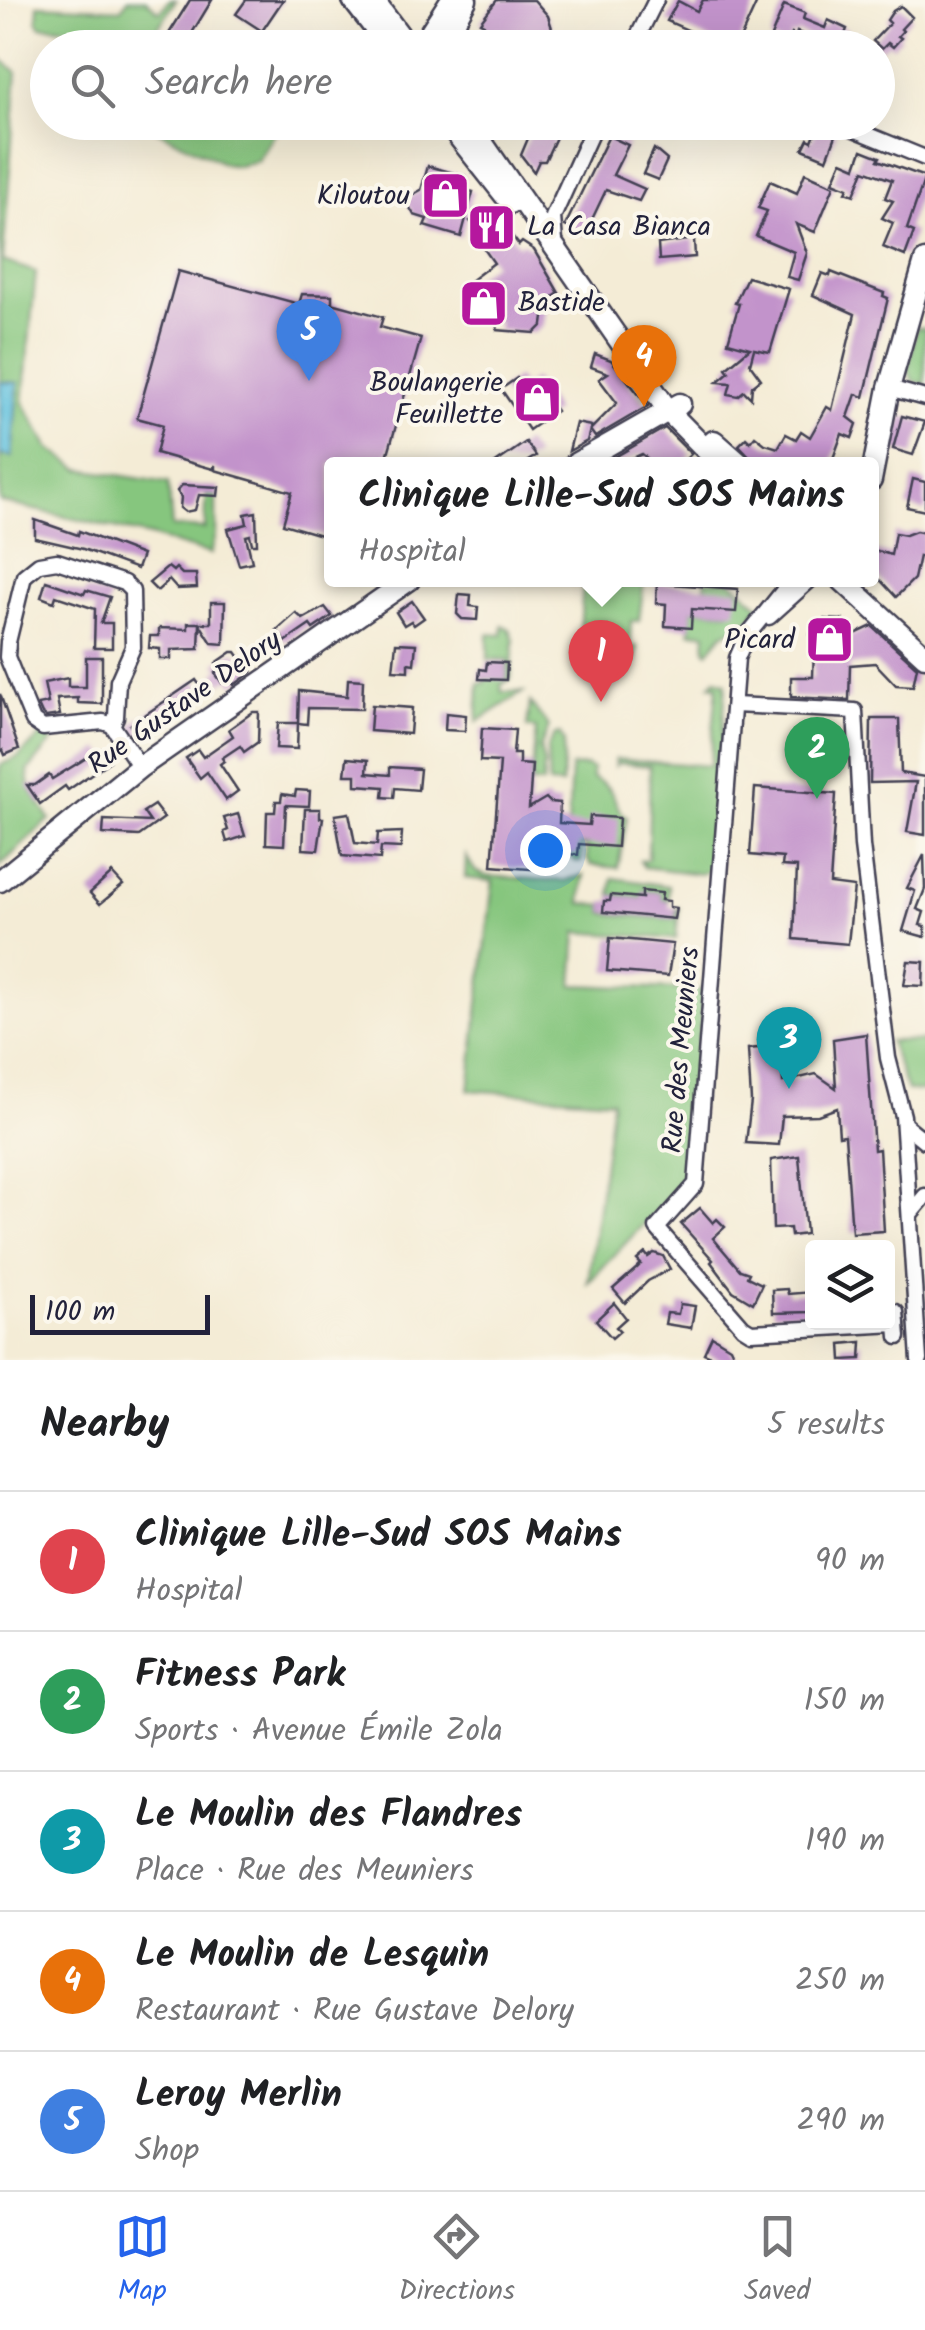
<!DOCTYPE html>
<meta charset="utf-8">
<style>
:root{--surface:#fff;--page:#f6f6f6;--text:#202124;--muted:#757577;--line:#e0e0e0;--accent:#2563eb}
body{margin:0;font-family:Kalam,sans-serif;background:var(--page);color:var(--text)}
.controls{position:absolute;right:30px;bottom:30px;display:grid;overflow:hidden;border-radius:10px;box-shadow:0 10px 40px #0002}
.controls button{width:90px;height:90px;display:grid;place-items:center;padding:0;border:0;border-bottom:2px solid var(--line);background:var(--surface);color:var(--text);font:50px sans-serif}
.scale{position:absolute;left:30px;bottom:25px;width:180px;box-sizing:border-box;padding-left:10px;border:5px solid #22223b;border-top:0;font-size:28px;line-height:35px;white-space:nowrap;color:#22223b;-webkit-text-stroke:8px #fbf7ec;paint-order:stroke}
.you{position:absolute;left:545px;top:850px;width:35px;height:35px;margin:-25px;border:8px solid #fff;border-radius:50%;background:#1a73e8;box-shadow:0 0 0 15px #1a73e833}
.badge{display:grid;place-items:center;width:65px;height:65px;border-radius:50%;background:var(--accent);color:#fff;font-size:32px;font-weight:700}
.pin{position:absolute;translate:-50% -82px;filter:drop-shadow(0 2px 5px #0008)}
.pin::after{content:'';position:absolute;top:52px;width:35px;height:30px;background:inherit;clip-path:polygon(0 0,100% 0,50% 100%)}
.popup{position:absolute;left:324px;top:457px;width:555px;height:130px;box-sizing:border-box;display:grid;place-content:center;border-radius:10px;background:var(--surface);filter:drop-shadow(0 2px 8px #0005);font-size:32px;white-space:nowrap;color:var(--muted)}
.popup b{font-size:38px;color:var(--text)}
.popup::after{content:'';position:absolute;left:50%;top:100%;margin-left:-20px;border:20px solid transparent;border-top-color:var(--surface)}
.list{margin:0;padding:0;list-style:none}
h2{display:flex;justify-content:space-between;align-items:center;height:130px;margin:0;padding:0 40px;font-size:42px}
h2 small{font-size:32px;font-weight:400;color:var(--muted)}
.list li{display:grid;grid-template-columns:65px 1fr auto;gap:30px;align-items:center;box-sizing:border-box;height:140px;padding:0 40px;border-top:2px solid var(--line)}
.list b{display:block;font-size:38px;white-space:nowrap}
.list p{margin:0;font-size:32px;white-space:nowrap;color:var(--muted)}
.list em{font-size:32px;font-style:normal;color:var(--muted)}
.icon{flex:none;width:55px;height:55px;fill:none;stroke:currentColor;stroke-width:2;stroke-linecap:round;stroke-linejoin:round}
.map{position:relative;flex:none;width:925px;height:1360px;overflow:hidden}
.search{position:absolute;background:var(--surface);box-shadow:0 10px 40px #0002;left:30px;right:30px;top:30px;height:110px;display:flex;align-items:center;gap:25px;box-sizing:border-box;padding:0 35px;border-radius:55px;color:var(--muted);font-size:38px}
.sheet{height:830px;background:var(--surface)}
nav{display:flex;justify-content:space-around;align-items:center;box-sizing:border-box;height:140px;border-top:2px solid var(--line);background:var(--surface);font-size:28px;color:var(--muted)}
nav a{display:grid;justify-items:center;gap:5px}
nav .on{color:var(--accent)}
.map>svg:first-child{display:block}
.green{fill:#86c67e;stroke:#54745c;stroke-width:2.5}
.water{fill:#60c1de;stroke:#41728c;stroke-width:2.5}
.building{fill:#c293cb}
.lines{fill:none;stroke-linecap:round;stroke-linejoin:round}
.street-casing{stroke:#424052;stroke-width:19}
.secondary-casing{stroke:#424052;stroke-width:25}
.street{stroke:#fff;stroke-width:14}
.secondary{stroke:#fff;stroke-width:20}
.labels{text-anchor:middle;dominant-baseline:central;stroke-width:8;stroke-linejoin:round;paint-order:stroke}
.poi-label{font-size:28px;fill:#22223b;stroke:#fbf7ec;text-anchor:end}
.street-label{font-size:28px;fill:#22223b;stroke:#fbf7ec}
</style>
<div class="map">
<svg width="925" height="1360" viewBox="0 0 925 1360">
<rect width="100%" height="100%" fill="#fbf7ec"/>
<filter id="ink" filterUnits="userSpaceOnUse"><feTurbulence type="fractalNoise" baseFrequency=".01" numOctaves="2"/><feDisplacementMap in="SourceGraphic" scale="20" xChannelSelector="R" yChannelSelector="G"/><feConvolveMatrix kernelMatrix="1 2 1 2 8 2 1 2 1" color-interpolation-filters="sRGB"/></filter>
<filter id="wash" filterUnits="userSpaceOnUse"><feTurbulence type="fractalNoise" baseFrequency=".0048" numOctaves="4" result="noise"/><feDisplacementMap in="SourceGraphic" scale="40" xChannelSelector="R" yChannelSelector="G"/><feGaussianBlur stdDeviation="2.25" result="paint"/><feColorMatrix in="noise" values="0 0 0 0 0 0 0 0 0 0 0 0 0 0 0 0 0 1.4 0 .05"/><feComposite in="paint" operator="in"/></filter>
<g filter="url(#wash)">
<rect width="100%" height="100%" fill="#f4ecd6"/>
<g class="green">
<polygon points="128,0 146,0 160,12 169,0 176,0 146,47 73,47 75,28 40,26 37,20 38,5 120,9"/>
<polygon points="0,58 17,72 3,261 36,272 23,402 49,448 80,469 168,483 172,527 205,529 207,489 216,491 216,535 211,554 150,536 0,502 0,455 11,456 18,383 0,382"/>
<polygon points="142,123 282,123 257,161 238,166 225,164"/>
<polygon points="917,327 925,329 925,384 913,381 908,370"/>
<polygon points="583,580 644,580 639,621 631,621 630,646 638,647 635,660 579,656"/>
<polygon points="706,580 730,580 760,606 750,618 723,634 708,652 705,649 706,633 690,632 692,609 731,612 733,606 705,587"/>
<polygon points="503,625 510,629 514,640 511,679 501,685 502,692 523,692 477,722 479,683 485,683 486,678 506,679 508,660 488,659 488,634 502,635"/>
<polygon points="716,679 726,683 713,868 701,874 644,867 640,861 648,860 650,766 618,763 615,766 615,759 710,766 717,686 710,685"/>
<polygon points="530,702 549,727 540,748 544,765 543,784 531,783 536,729 527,727"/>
<polygon points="560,734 564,742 562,785 549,784 547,748 555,735"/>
<polygon points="42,735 52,735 52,742 28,771 30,789 50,819 0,866 0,765 18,757"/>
<path d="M586,766L592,769V778C621,790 610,805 627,817L618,868L591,865L587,859V845L582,846L581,862L575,861L567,851L571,767Z"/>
<polygon points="466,856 475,871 486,876 563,881 584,875 581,903 604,905 603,912 608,914 674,919 676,908 679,908 676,939 577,932 573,985 704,990 683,1182 588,1283 612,1100 469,1090 493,881 465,878"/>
<polygon points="613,878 669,886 668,901 661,900 661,893 643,891 642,898 611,895"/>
<polygon points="889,1041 925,1041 925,1091 907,1091"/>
</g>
<polygon class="water" points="0,382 18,383 12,457 0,455"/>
<g id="blocks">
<g class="building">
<polygon points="190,0 212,0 183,48 160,48"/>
<polygon points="246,0 283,0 262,31 236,14"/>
<polygon points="497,0 534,0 548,16 552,28 549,48 489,48 484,24 480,22"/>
<polygon points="703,0 758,0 736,48 728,48 667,21 678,1 697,11"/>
<polygon points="784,5 805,13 803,19 825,28 828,20 847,29 840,48 830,44 829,48 818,48 820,41 797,32 796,36 792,34 787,45 770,39"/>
<polygon points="901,6 912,17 901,29 903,31 898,36 901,38 893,47 888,43 882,49 873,41 890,23 887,20 893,11"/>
<polygon points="535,122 563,122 545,161 539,161 534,172 521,155"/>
<polygon points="818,126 837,133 827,159 803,149 808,139 812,141"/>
<polygon points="609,136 628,145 613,175 645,189 639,201 606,190 584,236 565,226"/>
<polygon points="654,149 667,160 658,180 643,174"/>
<polygon points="862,150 880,157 878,160 925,177 907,229 914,232 905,256 883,247 893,223 882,218 893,201 885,198 892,180 864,170 854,195 846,192 848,188 833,182 842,161 856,167"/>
<polygon points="428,166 465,176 462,189 473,192 461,237 424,226 427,219 414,215 405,199 421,190"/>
<polygon points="805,173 834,186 815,232 796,224 807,253 798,280 787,277 794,252 756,236 767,211 758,208 770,181 797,193"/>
<polygon points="490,207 519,245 522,242 534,250 559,293 546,302 543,325 535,333 497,330 499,321 465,316 470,281 494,263 482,246 486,242 470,221"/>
<polygon points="694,239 695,257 659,260 658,244"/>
<polygon points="178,271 299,304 302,294 332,295 332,303 383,317 380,327 421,338 385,464 331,464 331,538 283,524 292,492 215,470 215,465 213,469 156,453 163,425 137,418"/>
<polygon points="831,272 884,293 883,296 888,298 864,397 856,394 848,417 857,424 852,438 842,434 831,464 808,459 803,464 757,464 739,445 746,438 750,442 755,436 765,444 778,448 786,434 796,439 801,431 810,437 827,407 832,410 855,314 813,295 822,273 830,276"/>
<polygon points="747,277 789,289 770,352 754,349 750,364 761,379 752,386 751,398 744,391 738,396 728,394 731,383 717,382 729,372 726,368 750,348 728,342 739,304 735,303"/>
<polygon points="595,354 611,360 648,406 595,437 590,430 617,403 599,379 608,373 591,367"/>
<polygon points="517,378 524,386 534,379 556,411 529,430 501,389"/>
<polygon points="902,416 925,422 913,455 893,449"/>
<polygon points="576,423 591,426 587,441 569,451"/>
<polygon points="665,428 691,454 686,459 692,464 654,464 642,454 619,464 615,457"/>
<polygon points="526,442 536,456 523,464 494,464"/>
<polygon points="913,479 925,482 925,511 907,507"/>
<polygon points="182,485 219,487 218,496 199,495 195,510 185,512 180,508 181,497 177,491"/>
<polygon points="256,512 257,544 252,544 250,535 246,536 252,562 239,565 228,529 247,524 245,514"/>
<polygon points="35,520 78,535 79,531 142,555 137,569 83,549 35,538"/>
<polygon points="916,531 925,533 923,557 919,556 914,579 896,597 871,570 874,550 891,555 895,533 906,535"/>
<polygon points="168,567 173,571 176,568 182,574 196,574 197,588 177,589 169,580 157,591 149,583"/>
<polygon points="46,581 84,594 86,590 110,597 101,623 112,623 112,648 94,648 95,609 56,596 54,602 41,597"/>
<polygon points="657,583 738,589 736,612 692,609 691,628 665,626 666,604 656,603"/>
<polygon points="459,594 471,595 470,606 478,607 477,620 462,619 457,614"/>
<polygon points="412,601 424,618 414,625 411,621 404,625 396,612"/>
<polygon points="211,602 225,602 224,644 212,643 200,624 199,649 171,650 171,659 160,659 160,649 149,648 150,636 159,636 159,628 188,629 188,623 211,623"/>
<polygon points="325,607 332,616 313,629 310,625 285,642 277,630 296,613 303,619"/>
<polygon points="824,619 843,620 843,630 851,630 851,636 872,626 917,667 913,686 896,685 875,663 850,665 849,700 791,697 791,677 813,677 814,647 810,647 810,632"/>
<polygon points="396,643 416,644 414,664 408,663 408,671 393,670"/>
<polygon points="232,652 236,652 246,666 252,661 252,672 234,685 229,678 222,683 215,673 220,669 216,663"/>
<polygon points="86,657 102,657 102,704 78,703 78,698 57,699 60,715 46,717 42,714 38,705 48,703 44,683 68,678 68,687 86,687"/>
<polygon points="487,662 507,663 506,680 479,679 480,669 486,670"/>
<polygon points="348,679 363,680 362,709 308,708 307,724 298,723 299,691 347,696"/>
<polygon points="196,680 204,691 139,738 130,725"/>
<polygon points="0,694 19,749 5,755 3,750 0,751"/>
<polygon points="372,705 412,708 410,734 370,731"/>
<polygon points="253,712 259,712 258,742 244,752 240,746 222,758 224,761 220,764 238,791 226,800 207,772 200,778 186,758 198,750 203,757 233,736 229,729"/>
<polygon points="446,713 466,715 465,731 445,730"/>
<polygon points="871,719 899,719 901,773 925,777 925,835 907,832 916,782 870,783"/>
<polygon points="278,723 298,723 297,749 276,748"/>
<polygon points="482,728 515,730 513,754 519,754 519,764 532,765 529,808 546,798 550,802 560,803 559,823 589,825 590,816 619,818 617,847 579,844 578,855 557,853 556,871 492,866 500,762 480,761"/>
<polygon points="101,749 110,761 68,790 65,786 40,804 27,785 35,785 49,775 52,779"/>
<polygon points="347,758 368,760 367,773 390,775 390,767 420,769 418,790 395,788 394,798 383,797 384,787 356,785 356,775 345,775"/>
<polygon points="755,788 836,794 830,884 854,887 848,944 794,939 797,867 782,866 783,858 750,855"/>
<polygon points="296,790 310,791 309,806 286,805 284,845 266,844 267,812 275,812 276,801 281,801 282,794 295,796"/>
<polygon points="154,805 164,818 139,836 103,834 104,820 150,822 143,812"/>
<polygon points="305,809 320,809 320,818 323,818 318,850 303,849"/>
<polygon points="349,813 355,843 377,845 378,833 402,832 401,848 381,847 380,859 342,856 335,815"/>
<polygon points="238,814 245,836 227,842 224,832 228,830 224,818"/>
<polygon points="924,855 925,889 917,909 924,912 920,925 925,926 925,937 903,931 915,891 907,888"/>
<polygon points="112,873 123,885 100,904 90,893"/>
<polygon points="642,891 662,893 661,900 669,901 669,907 676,908 674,919 603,912 604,901 610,901 611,895 642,898"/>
<polygon points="610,938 673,944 668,976 607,971"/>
<polygon points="908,961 924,962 923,986 904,985"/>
<polygon points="866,1034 874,1150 879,1149 884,1231 852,1233 845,1135 839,1136 837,1108 818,1115 782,1116 779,1145 746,1143 751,1101 748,1049 780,1046 783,1082 816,1074 836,1088 833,1039"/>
<polygon points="799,1156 806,1234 791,1236 790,1228 773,1229 771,1160"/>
<polygon points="700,1208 713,1223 717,1219 725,1227 713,1238 740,1270 749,1273 747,1277 762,1284 753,1303 733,1291 711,1262 713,1260 681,1224"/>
<polygon points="645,1253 648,1257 654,1253 663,1256 670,1269 648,1281 625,1303 613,1289 637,1268 641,1264 637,1260"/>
<polygon points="787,1289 788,1294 812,1292 812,1312 773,1313 772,1290"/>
<polygon points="614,1303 626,1318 616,1327 620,1331 612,1338 596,1320"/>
<polygon points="680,1304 695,1306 691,1328 665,1324 667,1313 678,1314"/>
<polygon points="712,1336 730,1347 736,1360 720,1360 704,1353"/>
<polygon points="862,1342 861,1359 842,1360 841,1344"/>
</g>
</g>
</g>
<g filter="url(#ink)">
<use href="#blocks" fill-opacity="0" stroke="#424052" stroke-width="2.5"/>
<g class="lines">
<defs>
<g id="street">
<polyline points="632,48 656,0"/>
<polyline points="849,127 925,158"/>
<polyline points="555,242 553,217 596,122"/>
<polyline points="889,388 925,398"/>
<polyline points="792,580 746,637 737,658 696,1184 657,1228 743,1327 751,1332 897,1324"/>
<polyline points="769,617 810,580"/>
<polyline points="734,705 855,711 862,846 888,1058 903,1116 919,1360"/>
<polyline points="112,725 116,717 118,681 133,647 132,591 124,583 57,561 39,564 24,576 8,642 7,657 33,721 43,728 103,722 112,725 140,767"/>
<polyline points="904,1124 925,1141"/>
<polyline points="910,1214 925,1196"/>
<polyline points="896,1312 898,1337"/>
</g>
<g id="secondary">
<polyline points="353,0 390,48"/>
<polyline points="373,0 409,48"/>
<polyline points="420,48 451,0"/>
<polyline points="440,48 466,0"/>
<polyline points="447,122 511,203"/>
<polyline points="468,122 669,412 720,464"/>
<polyline points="714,441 740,464"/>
<polyline points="575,464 680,404"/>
<polyline points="871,480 889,388 925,261"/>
<polyline points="842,580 925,656"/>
<polyline points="0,881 140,767 409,580"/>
</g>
</defs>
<use href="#street" class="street-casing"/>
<use href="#secondary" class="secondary-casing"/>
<use href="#street" class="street"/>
<use href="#secondary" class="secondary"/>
</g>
</g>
<defs>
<symbol id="shop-square" viewBox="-11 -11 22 22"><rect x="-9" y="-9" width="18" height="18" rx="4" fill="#b5179e" stroke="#fbf7ec"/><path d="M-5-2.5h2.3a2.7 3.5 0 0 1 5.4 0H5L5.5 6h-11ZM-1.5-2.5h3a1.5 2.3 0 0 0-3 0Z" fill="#fff"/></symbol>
<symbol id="restaurant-square" viewBox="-11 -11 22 22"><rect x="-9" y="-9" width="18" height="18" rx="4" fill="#b5179e" stroke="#fbf7ec"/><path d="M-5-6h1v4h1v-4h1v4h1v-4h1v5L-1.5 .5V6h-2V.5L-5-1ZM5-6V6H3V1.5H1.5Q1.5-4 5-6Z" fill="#fff"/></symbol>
</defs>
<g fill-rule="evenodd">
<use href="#shop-square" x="418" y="168" width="55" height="55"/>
<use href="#restaurant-square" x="464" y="200" width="55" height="55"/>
<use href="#shop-square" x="456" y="276" width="55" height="55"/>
<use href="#shop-square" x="510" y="372" width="55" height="55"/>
<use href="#shop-square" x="802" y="612" width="55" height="55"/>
</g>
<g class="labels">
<g class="poi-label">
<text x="410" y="196">Kiloutou</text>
<text x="527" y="227" text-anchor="start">La Casa Bianca</text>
<text x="518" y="303" text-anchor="start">Bastide</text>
<text x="503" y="383">Boulangerie<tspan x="503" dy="32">Feuillette</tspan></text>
<text x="795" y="640">Picard</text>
</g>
<g class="street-label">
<text transform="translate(185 703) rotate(-35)">Rue Gustave Delory</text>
<text transform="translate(682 1050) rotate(-85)">Rue des Meuniers</text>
</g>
</g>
</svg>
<div class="controls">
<button><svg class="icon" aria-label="layers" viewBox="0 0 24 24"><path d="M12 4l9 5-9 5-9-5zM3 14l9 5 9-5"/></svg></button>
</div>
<div class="scale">100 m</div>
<div class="you"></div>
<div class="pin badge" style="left:601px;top:702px;background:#e0444e">1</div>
<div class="popup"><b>Clinique Lille-Sud SOS Mains</b>Hospital</div>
<div class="pin badge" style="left:817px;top:799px;background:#2e9e5b">2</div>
<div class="pin badge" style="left:789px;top:1089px;background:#0f9aa8">3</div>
<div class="pin badge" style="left:644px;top:407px;background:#e8710a">4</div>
<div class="pin badge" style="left:309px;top:381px;background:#3f7fe0">5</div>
<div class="search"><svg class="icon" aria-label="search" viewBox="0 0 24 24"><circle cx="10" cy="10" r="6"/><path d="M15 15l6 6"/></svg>Search here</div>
</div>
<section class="sheet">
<h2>Nearby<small>5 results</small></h2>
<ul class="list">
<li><span class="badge" style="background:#e0444e">1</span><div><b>Clinique Lille-Sud SOS Mains</b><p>Hospital</p></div><em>90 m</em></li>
<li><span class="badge" style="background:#2e9e5b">2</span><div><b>Fitness Park</b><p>Sports · Avenue Émile Zola</p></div><em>150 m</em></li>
<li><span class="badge" style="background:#0f9aa8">3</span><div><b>Le Moulin des Flandres</b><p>Place · Rue des Meuniers</p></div><em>190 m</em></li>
<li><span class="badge" style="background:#e8710a">4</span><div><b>Le Moulin de Lesquin</b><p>Restaurant · Rue Gustave Delory</p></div><em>250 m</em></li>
<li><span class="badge" style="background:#3f7fe0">5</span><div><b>Leroy Merlin</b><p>Shop</p></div><em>290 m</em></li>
</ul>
</section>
<nav>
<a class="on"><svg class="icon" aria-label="map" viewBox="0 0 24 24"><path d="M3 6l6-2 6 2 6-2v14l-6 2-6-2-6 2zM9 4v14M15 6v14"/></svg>Map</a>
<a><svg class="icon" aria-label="directions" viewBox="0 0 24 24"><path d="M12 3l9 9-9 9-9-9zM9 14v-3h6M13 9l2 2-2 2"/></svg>Directions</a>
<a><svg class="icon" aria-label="saved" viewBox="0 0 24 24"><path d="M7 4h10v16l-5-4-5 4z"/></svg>Saved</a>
</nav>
